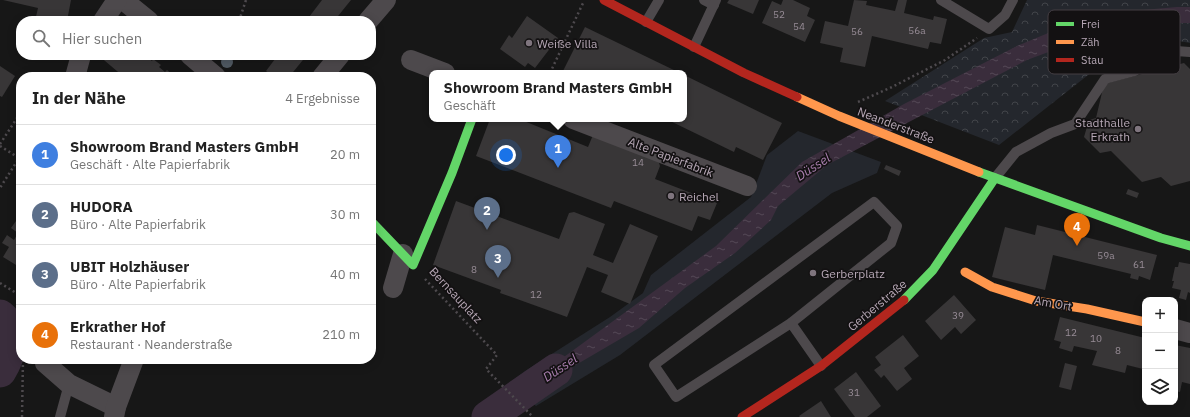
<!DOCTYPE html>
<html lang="de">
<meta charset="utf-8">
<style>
:root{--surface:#fff;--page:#f2f2f2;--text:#222;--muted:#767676;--line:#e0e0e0;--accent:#7f757e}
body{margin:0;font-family:"IBM Plex Sans",sans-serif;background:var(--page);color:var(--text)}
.controls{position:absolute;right:12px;bottom:12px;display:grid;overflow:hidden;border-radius:8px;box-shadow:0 2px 10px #0003}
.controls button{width:36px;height:36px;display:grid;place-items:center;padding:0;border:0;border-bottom:1px solid var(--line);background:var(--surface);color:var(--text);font:20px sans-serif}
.you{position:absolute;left:506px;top:155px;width:14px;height:14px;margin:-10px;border:3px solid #fff;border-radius:50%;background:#1a73e8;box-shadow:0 0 0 6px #1a73e833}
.badge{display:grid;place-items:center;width:26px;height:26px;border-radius:50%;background:var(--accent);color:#fff;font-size:13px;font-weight:700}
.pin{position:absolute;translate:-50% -33px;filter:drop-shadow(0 1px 2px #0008)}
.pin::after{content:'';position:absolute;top:21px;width:14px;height:12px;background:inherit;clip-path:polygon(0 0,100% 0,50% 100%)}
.popup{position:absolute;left:429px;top:70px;width:258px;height:52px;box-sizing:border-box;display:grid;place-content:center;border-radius:8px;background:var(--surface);filter:drop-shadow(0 1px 3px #0005);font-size:13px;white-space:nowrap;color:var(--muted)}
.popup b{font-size:15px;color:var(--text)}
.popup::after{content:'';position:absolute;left:50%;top:100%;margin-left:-8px;border:8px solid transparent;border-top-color:var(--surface)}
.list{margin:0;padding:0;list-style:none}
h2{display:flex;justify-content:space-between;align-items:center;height:52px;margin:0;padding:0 16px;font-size:17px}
h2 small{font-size:13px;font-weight:400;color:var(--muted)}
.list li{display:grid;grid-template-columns:26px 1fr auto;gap:12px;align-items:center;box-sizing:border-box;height:60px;padding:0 16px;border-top:1px solid var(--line)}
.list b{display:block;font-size:15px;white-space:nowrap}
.list p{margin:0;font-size:13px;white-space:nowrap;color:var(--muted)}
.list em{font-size:13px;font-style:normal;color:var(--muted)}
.icon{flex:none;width:22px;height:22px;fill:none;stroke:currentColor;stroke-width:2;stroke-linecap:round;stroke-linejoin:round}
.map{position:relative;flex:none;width:1190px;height:417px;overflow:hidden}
.search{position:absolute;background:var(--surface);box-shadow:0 2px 10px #0003;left:16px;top:16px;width:360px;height:44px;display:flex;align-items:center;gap:10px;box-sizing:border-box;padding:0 14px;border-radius:16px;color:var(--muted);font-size:15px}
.panel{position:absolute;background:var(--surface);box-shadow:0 2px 10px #0003;left:16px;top:72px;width:360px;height:292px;border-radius:16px}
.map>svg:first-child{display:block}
.green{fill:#24272d}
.forest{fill:url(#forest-crowns)}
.water{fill:url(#water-ripples)}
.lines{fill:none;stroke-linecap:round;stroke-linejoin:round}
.river{stroke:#3a2d3c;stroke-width:33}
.building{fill:#383637}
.path{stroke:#4e4a4e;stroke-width:2.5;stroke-dasharray:2 3;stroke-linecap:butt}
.lane{stroke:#4d494c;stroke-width:10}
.street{stroke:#4d494c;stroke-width:20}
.fast{stroke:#63d668;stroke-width:9}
.slow{stroke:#ff974d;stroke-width:9}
.jam{stroke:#b3261e;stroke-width:9}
.tree{fill:#515a63}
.poi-dot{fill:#7f757e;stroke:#131112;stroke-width:1.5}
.labels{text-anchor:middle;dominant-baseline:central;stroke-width:3.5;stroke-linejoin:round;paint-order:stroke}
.number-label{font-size:10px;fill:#978c96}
.poi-label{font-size:12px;fill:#b7a8b6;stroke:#131112;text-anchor:start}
.street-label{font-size:12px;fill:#b7a8b6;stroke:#131112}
.water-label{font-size:13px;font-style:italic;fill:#ac80b1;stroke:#131112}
.key{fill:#131112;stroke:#443e43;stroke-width:1}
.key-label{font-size:11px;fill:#b7a8b6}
</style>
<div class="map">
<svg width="1190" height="417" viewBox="0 0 1190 417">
<defs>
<pattern id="forest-crowns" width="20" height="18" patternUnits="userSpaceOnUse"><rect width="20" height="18" fill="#24272d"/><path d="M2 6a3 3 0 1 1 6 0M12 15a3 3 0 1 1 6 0" fill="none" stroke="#424449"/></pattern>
<pattern id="water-ripples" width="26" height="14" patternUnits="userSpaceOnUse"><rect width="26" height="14" fill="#3a2d3c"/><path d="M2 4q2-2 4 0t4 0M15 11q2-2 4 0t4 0" fill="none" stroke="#544956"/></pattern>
</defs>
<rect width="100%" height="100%" fill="#171717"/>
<polygon class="green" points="798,131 881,162 877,173 832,193 620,355 536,406 509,383 525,371 610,317 643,293 651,275 751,197 767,155"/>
<polygon class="forest" points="1027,0 1190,0 1190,43 1179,41 1111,57 999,145 885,101 984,38 1012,32"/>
<polygon class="water" points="1177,7 1190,7 1190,23 1173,23 1132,29 1078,41 1027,60 827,165 778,206 771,220 735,253 685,288 639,328 574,366 524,401 516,392 716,246 802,162 904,104 1017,46 1070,24 1132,11"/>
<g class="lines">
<g class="river">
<path d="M0,316C17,329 10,355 0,371"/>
<polyline points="488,417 556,370"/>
</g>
</g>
<g class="building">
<polygon points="3,0 71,0 67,21 35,21 38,8"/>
<polygon points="322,0 351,0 334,21 306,21"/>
<polygon points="729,0 759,0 753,14 727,3"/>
<polygon points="783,0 793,0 810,8 807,16 815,20 805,42 762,23 772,1 781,5"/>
<polygon points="854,0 867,1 866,5 895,11 898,0 907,0 904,13 933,20 934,16 947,19 941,44 930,42 928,49 872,36 865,67 840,62 843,48 820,43 825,21 848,26"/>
<polygon points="527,16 558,38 535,68 528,63 525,67 500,49 509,35 512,38"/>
<polygon points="585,27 680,73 562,73"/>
<polygon points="98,55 145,55 152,61 153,59 161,65 159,67 165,72 167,70 175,77 124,77"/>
<polygon points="278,55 307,55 289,77 273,77 266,71"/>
<polygon points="1184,63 1190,69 1190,181 1171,186 1161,177 1142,182 1111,151 1100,153 1084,137 1089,120 1096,118 1104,84"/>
<polygon points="0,66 15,76 2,97 0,96"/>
<polygon points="684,75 782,123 763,160 736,147 734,152 666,119 684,119"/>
<polygon points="490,119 519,119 588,147 593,135 658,160 660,166 655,179 717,203 710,220 698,216 692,231 614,201 611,208 476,156"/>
<polygon points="886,165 901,171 899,176 884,169"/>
<polygon points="1128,189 1139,193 1137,198 1126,194"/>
<polygon points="456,201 559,239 569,213 574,212 605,224 593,255 613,263 630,224 658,236 630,304 601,292 608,275 587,267 567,317 500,293 501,290 433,265"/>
<polygon points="16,221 21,224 21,268 3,257 9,247 2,243 7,235 14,240 18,233 11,228"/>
<polygon points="1037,225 1157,255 1150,280 1139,276 1138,280 1130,278 1131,274 1053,255 1045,290 992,277 1005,227 1035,235"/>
<polygon points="1179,262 1190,264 1190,293 1188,292 1186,300 1179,298 1181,290 1172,288 1174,281 1172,281 1175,267 1178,267"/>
<polygon points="954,295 976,320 961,334 955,327 941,340 925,321"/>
<polygon points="1060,317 1145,338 1145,362 1143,369 1127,365 1125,373 1092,365 1097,351 1074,346 1072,352 1059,348 1061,342 1054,340"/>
<polygon points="903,335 919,356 904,368 912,379 897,391 884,375 881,378 874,370 881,365 875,357"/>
<polygon points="1175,345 1190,348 1190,384 1182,382 1180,392 1175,391"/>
<polygon points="1065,363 1077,366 1071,390 1059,387"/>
<polygon points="856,372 881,406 867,417 855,417 834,389"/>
<polygon points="821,401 831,417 800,417 799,416"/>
</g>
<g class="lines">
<g class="path">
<polyline points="239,21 246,0"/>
<polyline points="550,73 584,1"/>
<polyline points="858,102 890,88 945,60 977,38"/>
<polyline points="0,144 21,112"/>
<polyline points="0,146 19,158 0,188"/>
<polyline points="425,279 497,355 486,369 533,417"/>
<polyline points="0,283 21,296"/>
<polyline points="22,417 23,359"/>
</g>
<g class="lane">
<polyline points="704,0 714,5"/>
<polyline points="941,0 989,29 1005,15 1013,0"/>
<polyline points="646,22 659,0"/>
<polyline points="694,47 716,0"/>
<polyline points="995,178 1016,152 1051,133 1075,124 1105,79 1135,71 1141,58 1176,51 1190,52"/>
<polygon points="874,202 897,226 891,243 791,323 676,397 654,365"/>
<polyline points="791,323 821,366"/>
<polyline points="60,417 69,384"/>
</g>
<g class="street">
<polyline points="123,0 149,21"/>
<polyline points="103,21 117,0"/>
<polyline points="368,21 386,0"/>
<polyline points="190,55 216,77"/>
<polyline points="411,60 445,73"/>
<polyline points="75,77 81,55"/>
<polyline points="322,77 340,55"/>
<polyline points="573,119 747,186"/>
<polyline points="393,288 403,254"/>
<polyline points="1175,329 1190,333"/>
<polyline points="45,359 45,363 69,384 116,407"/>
<polyline points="114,417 116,407 134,359"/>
</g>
<g class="fast">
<polyline points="979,172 1161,238 1190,246"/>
<polyline points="371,221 413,265 452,173 472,119"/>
<polyline points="904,300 933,270 995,178"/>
</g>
<g class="slow">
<polyline points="797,97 839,116 979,172"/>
<polyline points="965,272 992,287 1036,301 1087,309 1145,322"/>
</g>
<g class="jam">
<polyline points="604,0 744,73 797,97"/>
<polyline points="742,417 821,366 904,300"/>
</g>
</g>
<circle class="tree" cx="227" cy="62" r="6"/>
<g class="poi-dot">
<circle cx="529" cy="43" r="4"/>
<circle cx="1138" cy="129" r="4"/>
<circle cx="671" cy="196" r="4"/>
<circle cx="813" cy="273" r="4"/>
</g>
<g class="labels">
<g class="number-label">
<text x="779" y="14">52</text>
<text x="799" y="26">54</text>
<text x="917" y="30">56a</text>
<text x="857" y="31">56</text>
<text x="638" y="162">14</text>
<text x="1106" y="255">59a</text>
<text x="1139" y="264">61</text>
<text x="474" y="269">8</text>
<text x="536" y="294">12</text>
<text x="958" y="315">39</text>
<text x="1071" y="332">12</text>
<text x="1096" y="338">10</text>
<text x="1118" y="350">8</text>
<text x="854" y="392">31</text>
</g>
<g class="poi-label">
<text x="537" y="43">Weiße Villa</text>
<text x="1130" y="122" text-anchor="end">Stadthalle<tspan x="1130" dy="14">Erkrath</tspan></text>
<text x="679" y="196">Reichel</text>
<text x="821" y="273">Gerberplatz</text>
</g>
<g class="street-label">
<text transform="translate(896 125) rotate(21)">Neanderstraße</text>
<text transform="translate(671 157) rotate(21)">Alte Papierfabrik</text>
<text transform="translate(456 295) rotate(47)">Bernsauplatz</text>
<text transform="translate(1053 303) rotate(10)">Am Ort</text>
<text transform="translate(877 305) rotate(-40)">Gerberstraße</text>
</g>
<g class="water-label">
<text transform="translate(813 167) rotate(-33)">Düssel</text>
<text transform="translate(560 368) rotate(-34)">Düssel</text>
</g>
</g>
<rect x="1048" y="10" width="132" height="64" rx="6" class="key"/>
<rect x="1056" y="22" width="18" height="4" fill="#63d668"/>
<rect x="1056" y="40" width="18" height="4" fill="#ff974d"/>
<rect x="1056" y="58" width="18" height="4" fill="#b3261e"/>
<g class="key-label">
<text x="1081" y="28">Frei</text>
<text x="1081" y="46">Zäh</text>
<text x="1081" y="64">Stau</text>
</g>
</svg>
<div class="controls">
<button>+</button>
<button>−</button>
<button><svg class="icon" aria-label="layers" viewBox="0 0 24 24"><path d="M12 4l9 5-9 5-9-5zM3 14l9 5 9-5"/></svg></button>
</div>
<div class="you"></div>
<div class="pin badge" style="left:558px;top:168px;background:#3f7fe0">1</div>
<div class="popup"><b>Showroom Brand Masters GmbH</b>Geschäft</div>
<div class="pin badge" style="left:487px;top:230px;background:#5c6f8a">2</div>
<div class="pin badge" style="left:498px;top:278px;background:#5c6f8a">3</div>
<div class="pin badge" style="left:1077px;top:246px;background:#e8710a">4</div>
<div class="search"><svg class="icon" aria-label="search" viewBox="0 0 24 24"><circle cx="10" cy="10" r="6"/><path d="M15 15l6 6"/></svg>Hier suchen</div>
<section class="panel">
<h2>In der Nähe<small>4 Ergebnisse</small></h2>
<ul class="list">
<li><span class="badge" style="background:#3f7fe0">1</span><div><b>Showroom Brand Masters GmbH</b><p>Geschäft · Alte Papierfabrik</p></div><em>20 m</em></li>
<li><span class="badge" style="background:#5c6f8a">2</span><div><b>HUDORA</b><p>Büro · Alte Papierfabrik</p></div><em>30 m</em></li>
<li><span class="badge" style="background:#5c6f8a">3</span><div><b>UBIT Holzhäuser</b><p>Büro · Alte Papierfabrik</p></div><em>40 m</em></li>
<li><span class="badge" style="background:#e8710a">4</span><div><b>Erkrather Hof</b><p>Restaurant · Neanderstraße</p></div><em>210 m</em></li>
</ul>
</section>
</div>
